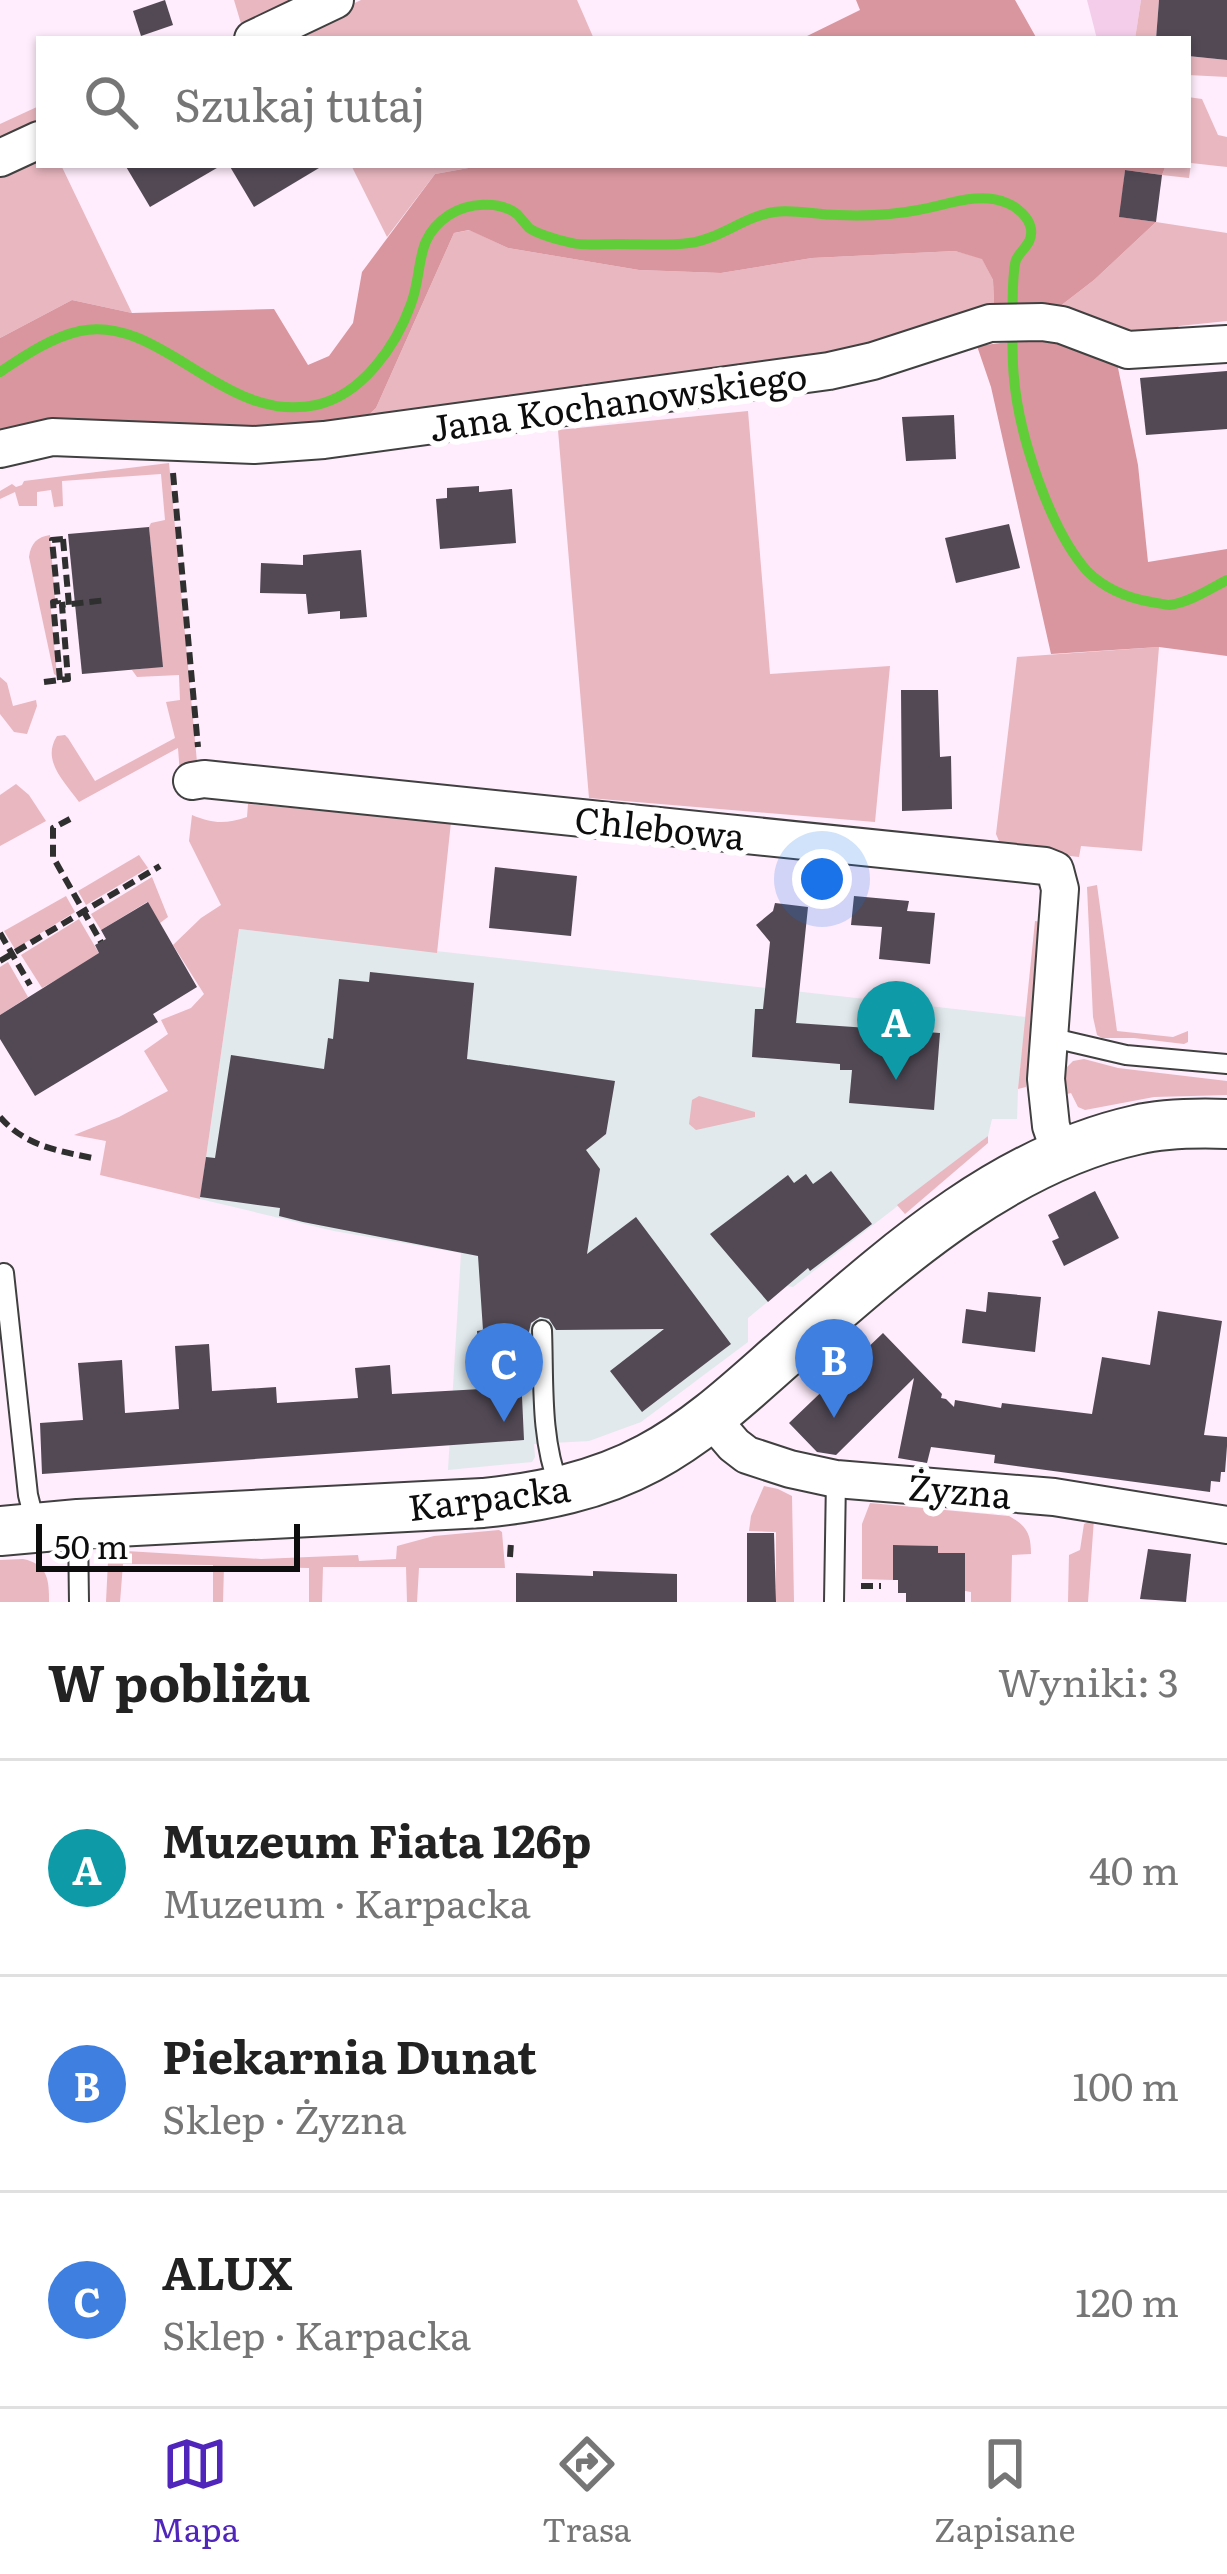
<!DOCTYPE html>
<html lang="pl">
<meta charset="utf-8">
<style>
:root{--surface:#fff;--page:#f6f6f6;--text:#222;--muted:#767676;--line:#e0e0e0;--accent:#5025bc}
body{margin:0;font-family:Literata,serif;background:var(--page);color:var(--text)}
.scale{position:absolute;left:36px;bottom:30px;width:264px;box-sizing:border-box;padding-left:12px;border:6px solid #0d0d0d;border-top:0;font-size:33px;line-height:42px;white-space:nowrap;color:#0d0d0d;-webkit-text-stroke:9px #fff;paint-order:stroke}
.you{position:absolute;left:822px;top:879px;width:42px;height:42px;margin:-30px;border:9px solid #fff;border-radius:50%;background:#1a73e8;box-shadow:0 0 0 18px #1a73e833}
.badge{display:grid;place-items:center;width:78px;height:78px;border-radius:50%;background:var(--accent);color:#fff;font-size:39px;font-weight:700}
.pin{position:absolute;translate:-50% -99px;filter:drop-shadow(0 3px 6px #0008)}
.pin::after{content:'';position:absolute;top:63px;width:42px;height:36px;background:inherit;clip-path:polygon(0 0,100% 0,50% 100%)}
.list{margin:0;padding:0;list-style:none}
h2{display:flex;justify-content:space-between;align-items:center;height:156px;margin:0;padding:0 48px;font-size:51px}
h2 small{font-size:39px;font-weight:400;color:var(--muted)}
.list li{display:grid;grid-template-columns:78px 1fr auto;gap:36px;align-items:center;box-sizing:border-box;height:216px;padding:0 48px;border-top:3px solid var(--line)}
.list b{display:block;font-size:45px;white-space:nowrap}
.list p{margin:0;font-size:39px;white-space:nowrap;color:var(--muted)}
.list em{font-size:39px;font-style:normal;color:var(--muted)}
.icon{flex:none;width:66px;height:66px;fill:none;stroke:currentColor;stroke-width:2;stroke-linecap:round;stroke-linejoin:round}
.map{position:relative;flex:none;width:1227px;height:1602px;overflow:hidden}
.search{position:absolute;background:var(--surface);box-shadow:0 3px 9px #0004;left:36px;right:36px;top:36px;height:132px;display:flex;align-items:center;gap:30px;box-sizing:border-box;padding:0 42px;border-radius:0px;color:var(--muted);font-size:45px}
.sheet{height:804px;background:var(--surface)}
nav{display:flex;justify-content:space-around;align-items:center;box-sizing:border-box;height:168px;border-top:3px solid var(--line);background:var(--surface);font-size:33px;color:var(--muted)}
nav a{display:grid;justify-items:center;gap:6px}
nav .on{color:var(--accent)}
.map>svg:first-child{display:block}
.industrial{fill:#e1e9ec}
.farmland{fill:#f4cdeb}
.green{fill:#e9b7c0}
.forest{fill:#d9969e}
.lines{fill:none;stroke-linecap:round;stroke-linejoin:round}
.stream{stroke:#61cd39;stroke-width:10}
.building{fill:#524955}
.service-casing{stroke:#404040;stroke-width:22}
.minor-casing{stroke:#404040;stroke-width:40}
.tertiary-casing{stroke:#404040;stroke-width:52}
.path{stroke:#2f2f2f;stroke-width:6;stroke-dasharray:12 6;stroke-linecap:butt}
.service{stroke:#fff;stroke-width:18}
.minor{stroke:#fff;stroke-width:36}
.tertiary{stroke:#fff;stroke-width:48}
.labels{text-anchor:middle;dominant-baseline:central;stroke-width:12;stroke-linejoin:round;paint-order:stroke}
.street-label{font-size:36px;fill:#0d0d0d;stroke:#fff}
</style>
<div class="map">
<svg width="1227" height="1602" viewBox="0 0 1227 1602">
<rect width="100%" height="100%" fill="#ffecfc"/>
<polygon class="industrial" points="239,929 1026,1017 1018,1089 1017,1119 992,1119 988,1136 793,1287 787,1286 748,1318 748,1342 641,1422 589,1441 534,1444 535,1457 532,1462 448,1470 461,1253 334,1231 200,1199"/>
<polygon class="farmland" points="1087,0 1141,0 1135,39 1097,39"/>
<g class="green">
<polygon points="234,0 303,0 242,27"/>
<polygon points="361,0 577,0 594,39 281,39"/>
<polygon points="1141,0 1159,0 1156,39 1135,39"/>
<polygon points="1188,56 1227,60 1227,77 1188,75"/>
<polygon points="1188,97 1202,99 1218,135 1227,137 1227,167 1191,163 1189,178 1162,175 1166,165 1188,165"/>
<polygon points="39,106 39,124 0,142 0,124"/>
<polygon points="39,156 39,165 61,165 132,313 72,300 0,338 0,174"/>
<polygon points="351,165 485,165 435,174 387,237"/>
<polygon points="1156,222 1227,233 1227,321 1179,326 1165,340 1130,340 1059,307 1094,280"/>
<polygon points="470,230 508,248 639,270 721,273 812,258 955,251 982,258 993,280 994,303 925,333 870,351 361,422 376,408 454,233"/>
<polygon points="748,411 770,674 890,666 875,822 589,798 558,430"/>
<path d="M169,463L197,762L180,774L178,748L79,802C65,782 41,761 57,736L65,735L68,738L95,781L175,738L166,702L180,700L179,675L137,677L132,670L162,666L149,527L151,523L165,520L161,474L62,481L63,506L54,507L51,490L37,492V506H19L15,492L0,499V491L12,484L16,487L22,485L24,481Z"/>
<path d="M50,535L55,599L50,600L57,676L54,674L29,557C31,543 37,537 50,535Z"/>
<polygon points="1159,647 1142,851 1081,846 1079,857 1002,848 996,834 1017,657"/>
<polygon points="0,677 7,683 13,706 36,700 37,706 27,734 14,732 0,714"/>
<polygon points="16,784 29,795 46,821 0,846 0,795"/>
<path d="M248,804L451,822L437,953L239,929L200,1199L100,1175L106,1141L74,1135L119,1117L168,1091L144,1051L168,1034L161,1020L191,1008L204,994L173,945L201,918L221,905L189,841L192,815C213,824 226,824 247,817Z"/>
<polygon points="139,855 148,868 86,905 78,891"/>
<polygon points="152,877 168,917 160,923 147,902 101,930 91,914"/>
<polygon points="1097,885 1117,1031 1173,1037 1188,1031 1188,1042 1184,1044 1134,1038 1102,1038 1097,1035 1093,1017 1087,887"/>
<polygon points="66,896 75,912 15,949 4,931"/>
<polygon points="79,919 100,955 42,988 21,955"/>
<polygon points="1035,921 1043,922 1033,1041 1026,1087 1018,1089"/>
<polygon points="8,962 28,997 0,1015 0,967"/>
<polygon points="1084,1059 1118,1068 1227,1081 1227,1095 1154,1097 1085,1110 1078,1107 1071,1093 1063,1095 1061,1073 1073,1061"/>
<polygon points="699,1096 755,1112 755,1117 696,1130 689,1124 692,1100"/>
<polygon points="988,1136 988,1143 905,1214 897,1205"/>
<polygon points="764,1486 778,1489 792,1496 794,1602 776,1602 776,1532 749,1531 751,1516"/>
<path d="M870,1503L1009,1516C1027,1526 1031,1534 1031,1554L1012,1555L1011,1602H971V1592L965,1591V1554L938,1553L937,1546L894,1545L893,1580L862,1579V1524Z"/>
<polygon points="1094,1519 1088,1602 1068,1602 1069,1555 1080,1550 1084,1524"/>
<polygon points="499,1530 502,1532 505,1568 419,1568 417,1602 407,1602 406,1567 323,1567 322,1602 309,1602 309,1568 224,1566 223,1602 213,1602 213,1565 123,1564 120,1602 106,1602 108,1561 112,1556 126,1551 261,1559 358,1555 359,1561 396,1559 397,1546 434,1536"/>
<path d="M23,1559C48,1564 49,1580 49,1602H0V1560Z"/>
</g>
<g class="forest">
<polygon points="856,0 1015,0 1037,39 801,39 860,10"/>
<polygon points="485,165 1166,165 1162,175 1125,170 1120,217 1156,222 1094,280 1059,307 994,303 993,280 982,259 955,251 812,258 721,273 639,270 508,248 469,230 454,233 376,408 361,422 0,439 0,338 72,300 132,313 274,309 308,365 329,356 353,323 362,272 435,174"/>
<polygon points="1047,337 1117,363 1138,465 1148,562 1227,549 1227,656 1159,647 1051,654 991,387 977,346"/>
</g>
<g class="lines">
<path class="stream" d="M0,372C24,356 52,337 80,331C162,314 224,425 316,405C362,395 396,346 411,304C424,270 413,239 449,215C467,203 499,200 517,214C518,215 528,227 529,228C539,235 559,240 572,243C586,246 602,244 617,244C641,244 666,246 689,243C720,239 743,217 774,212C795,209 816,215 837,215C863,216 893,215 918,210C948,205 978,191 1007,203C1017,207 1029,217 1031,229C1033,244 1021,249 1016,260C1011,274 1012,360 1014,378C1019,435 1049,528 1087,571C1104,588 1128,598 1151,602C1152,602 1167,605 1169,605C1188,603 1210,589 1227,580"/>
</g>
<g class="building">
<polygon points="165,0 173,25 141,36 133,11"/>
<polygon points="1159,0 1227,0 1227,60 1188,56 1188,39 1156,39"/>
<polygon points="125,165 222,165 150,207"/>
<polygon points="229,165 324,165 254,207"/>
<polygon points="1125,170 1162,175 1156,222 1119,217"/>
<polygon points="1227,371 1227,429 1146,435 1140,378"/>
<polygon points="954,415 956,459 906,461 902,417"/>
<polygon points="479,486 479,492 512,489 516,543 440,549 436,499 447,498 447,488"/>
<polygon points="1009,524 1020,568 956,583 945,538"/>
<polygon points="149,527 163,667 82,674 68,534"/>
<polygon points="361,550 367,617 340,619 340,611 308,614 306,594 260,593 261,563 303,565 303,555"/>
<polygon points="901,690 938,690 940,757 951,756 952,809 902,811"/>
<polygon points="495,867 577,876 571,936 489,928"/>
<polygon points="854,896 909,901 907,911 935,913 930,964 879,959 882,927 851,925"/>
<polygon points="148,902 197,987 153,1014 158,1022 35,1096 0,1039 0,1015 99,953 95,945 106,939 101,930"/>
<polygon points="775,903 808,907 796,1023 940,1033 934,1110 849,1103 852,1070 840,1070 840,1064 752,1057 755,1009 763,1009 770,942 756,925 773,911"/>
<polygon points="370,972 474,983 467,1059 615,1081 606,1134 586,1150 600,1169 587,1254 636,1217 731,1344 642,1412 610,1371 664,1329 556,1330 549,1319 540,1317 531,1323 529,1332 519,1332 524,1440 42,1474 40,1423 83,1420 78,1363 122,1360 125,1413 179,1409 175,1346 209,1344 212,1391 276,1387 277,1403 358,1398 355,1368 390,1365 392,1394 481,1389 477,1331 483,1330 478,1256 303,1222 279,1216 280,1208 200,1197 206,1157 215,1158 231,1055 324,1069 328,1038 333,1039 339,979 369,982"/>
<polygon points="831,1171 872,1224 810,1271 808,1268 768,1302 710,1234 788,1175 794,1183 806,1174 813,1184"/>
<polygon points="1095,1191 1119,1238 1064,1266 1052,1241 1059,1238 1048,1215"/>
<polygon points="988,1292 1041,1297 1035,1352 962,1343 966,1309 986,1312"/>
<polygon points="1158,1311 1222,1321 1204,1435 1227,1437 1227,1446 1225,1472 1221,1472 1220,1482 1211,1481 1210,1492 994,1463 995,1455 931,1447 927,1463 898,1458 914,1378 836,1455 817,1452 789,1423 883,1333 942,1394 941,1398 946,1399 954,1407 955,1400 1001,1408 1002,1403 1092,1414 1102,1357 1150,1365"/>
<polygon points="747,1533 774,1533 776,1602 747,1602"/>
<polygon points="893,1545 938,1546 938,1553 965,1553 965,1602 906,1602 906,1593 898,1593 898,1580 893,1580"/>
<polygon points="1148,1549 1191,1554 1186,1602 1140,1599"/>
<polygon points="593,1571 677,1574 677,1602 516,1602 516,1573 593,1576"/>
</g>
<g class="lines">
<defs>
<g id="service">
<polyline points="1049,1037 1126,1055 1227,1064"/>
<polyline points="4,1273 28,1495 36,1527"/>
<path d="M542,1330C544,1381 540,1438 559,1486"/>
<polyline points="78,1529 79,1602"/>
<polyline points="834,1602 836,1479"/>
</g>
<g id="minor">
<polyline points="253,39 335,0"/>
<polyline points="0,158 39,140"/>
<polyline points="0,449 52,437 254,445 324,440 829,371 873,361 990,323 1042,322 1062,325 1128,350 1227,344"/>
<polyline points="192,781 204,779 1045,866 1055,870 1060,889 1046,1079 1051,1126 1061,1155"/>
<polyline points="710,1417 734,1445 747,1455 790,1469 836,1479 1054,1497 1227,1525"/>
</g>
<path id="tertiary" d="M0,1531L78,1524L483,1503C541,1497 597,1486 649,1458C703,1429 747,1386 793,1346C894,1258 1002,1160 1136,1130C1165,1123 1197,1123 1227,1124"/>
</defs>
<use href="#service" class="service-casing"/>
<use href="#minor" class="minor-casing"/>
<use href="#tertiary" class="tertiary-casing"/>
<g class="path">
<polyline points="173,473 198,747"/>
<polyline points="63,539 69,605"/>
<polyline points="60,680 53,602 58,601 52,540 63,539"/>
<polyline points="44,682 68,679 62,605 107,600"/>
<polyline points="70,819 53,828 53,857 101,942"/>
<polyline points="0,933 30,985"/>
<polyline points="0,961 160,866"/>
<path d="M0,1117C26,1147 60,1151 97,1159"/>
<polyline points="510,1557 511,1542"/>
<polyline points="861,1586 881,1586"/>
</g>
<use href="#service" class="service"/>
<use href="#minor" class="minor"/>
<use href="#tertiary" class="tertiary"/>
</g>
<g class="labels">
<g class="street-label">
<text transform="translate(618 400) rotate(-8)">Jana Kochanowskiego</text>
<text transform="translate(660 826) rotate(6)">Chlebowa</text>
<text transform="translate(960 1489) rotate(5)">Żyzna</text>
<text transform="translate(489 1496) rotate(-7)">Karpacka</text>
</g>
</g>
</svg>
<div class="scale">50 m</div>
<div class="you"></div>
<div class="pin badge" style="left:896px;top:1080px;background:#0f9aa8">A</div>
<div class="pin badge" style="left:834px;top:1418px;background:#3f7fe0">B</div>
<div class="pin badge" style="left:504px;top:1422px;background:#3f7fe0">C</div>
<div class="search"><svg class="icon" aria-label="search" viewBox="0 0 24 24"><circle cx="10" cy="10" r="6"/><path d="M15 15l6 6"/></svg>Szukaj tutaj</div>
</div>
<section class="sheet">
<h2>W pobliżu<small>Wyniki: 3</small></h2>
<ul class="list">
<li><span class="badge" style="background:#0f9aa8">A</span><div><b>Muzeum Fiata 126p</b><p>Muzeum · Karpacka</p></div><em>40 m</em></li>
<li><span class="badge" style="background:#3f7fe0">B</span><div><b>Piekarnia Dunat</b><p>Sklep · Żyzna</p></div><em>100 m</em></li>
<li><span class="badge" style="background:#3f7fe0">C</span><div><b>ALUX</b><p>Sklep · Karpacka</p></div><em>120 m</em></li>
</ul>
</section>
<nav>
<a class="on"><svg class="icon" aria-label="map" viewBox="0 0 24 24"><path d="M3 6l6-2 6 2 6-2v14l-6 2-6-2-6 2zM9 4v14M15 6v14"/></svg>Mapa</a>
<a><svg class="icon" aria-label="directions" viewBox="0 0 24 24"><path d="M12 3l9 9-9 9-9-9zM9 14v-3h6M13 9l2 2-2 2"/></svg>Trasa</a>
<a><svg class="icon" aria-label="saved" viewBox="0 0 24 24"><path d="M7 4h10v16l-5-4-5 4z"/></svg>Zapisane</a>
</nav>
